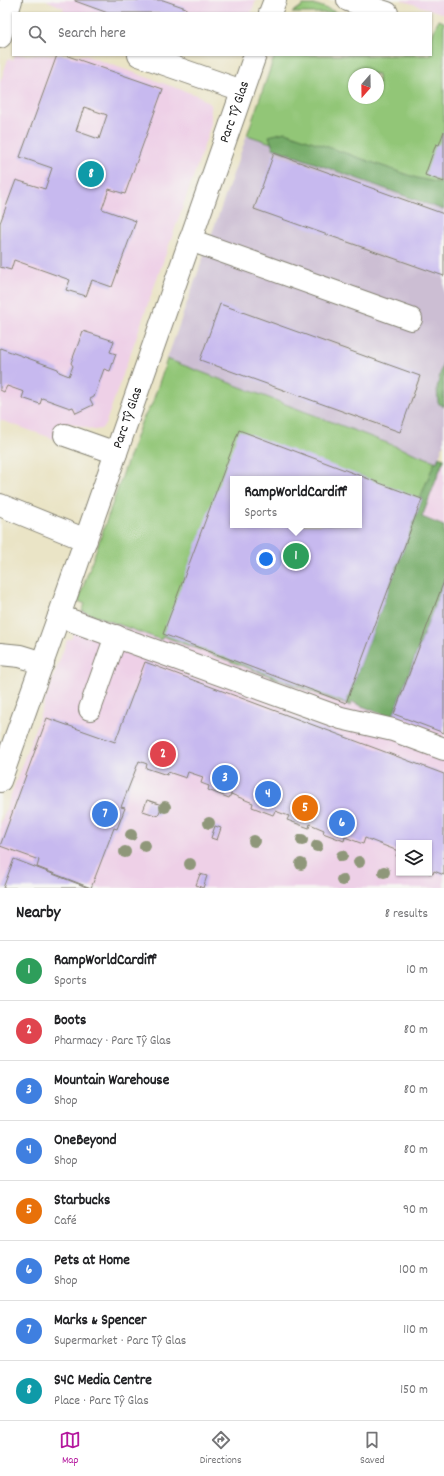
<!DOCTYPE html>
<meta charset="utf-8">
<style>
:root{--surface:#fff;--page:#f2f2f2;--text:#202124;--muted:#757577;--line:#e0e0e0;--accent:#b5179e}
body{margin:0;font-family:Dekko,sans-serif;background:var(--page);color:var(--text)}
.controls{position:absolute;right:12px;bottom:12px;display:grid;overflow:hidden;border-radius:0px;box-shadow:0 1px 3px #0004}
.controls button{width:36px;height:36px;display:grid;place-items:center;padding:0;border:0;border-bottom:1px solid var(--line);background:var(--surface);color:var(--text);font:20px sans-serif}
.compass{position:absolute;left:348px;top:68px;width:36px;height:36px;border-radius:50%;background:var(--surface);box-shadow:0 1px 3px #0004;rotate:200deg}
.you{position:absolute;left:266px;top:559px;width:14px;height:14px;margin:-10px;border:3px solid #fff;border-radius:50%;background:#1a73e8;box-shadow:0 0 0 6px #1a73e833}
.badge{display:grid;place-items:center;width:26px;height:26px;border-radius:50%;background:var(--accent);color:#fff;font-size:13px;font-weight:700}
.pin{position:absolute;translate:-50% -50%;border:2px solid #fff;box-shadow:0 1px 4px #0006}
.popup{position:absolute;left:230px;top:476px;width:132px;height:52px;box-sizing:border-box;display:grid;place-content:center;border-radius:0px;background:var(--surface);filter:drop-shadow(0 1px 3px #0005);font-size:13px;white-space:nowrap;color:var(--muted)}
.popup b{font-size:15px;color:var(--text)}
.popup::after{content:'';position:absolute;left:50%;top:100%;margin-left:-8px;border:8px solid transparent;border-top-color:var(--surface)}
.list{margin:0;padding:0;list-style:none}
h2{display:flex;justify-content:space-between;align-items:center;height:52px;margin:0;padding:0 16px;font-size:17px}
h2 small{font-size:13px;font-weight:400;color:var(--muted)}
.list li{display:grid;grid-template-columns:26px 1fr auto;gap:12px;align-items:center;box-sizing:border-box;height:60px;padding:0 16px;border-top:1px solid var(--line)}
.list b{display:block;font-size:15px;white-space:nowrap}
.list p{margin:0;font-size:13px;white-space:nowrap;color:var(--muted)}
.list em{font-size:13px;font-style:normal;color:var(--muted)}
.icon{flex:none;width:22px;height:22px;fill:none;stroke:currentColor;stroke-width:2;stroke-linecap:round;stroke-linejoin:round}
.map{position:relative;flex:none;width:444px;height:888px;overflow:hidden}
.search{position:absolute;background:var(--surface);box-shadow:0 1px 3px #0004;left:12px;right:12px;top:12px;height:44px;display:flex;align-items:center;gap:10px;box-sizing:border-box;padding:0 14px;border-radius:0px;color:var(--muted);font-size:15px}
.sheet{height:532px;background:var(--surface)}
nav{display:flex;justify-content:space-around;align-items:center;box-sizing:border-box;height:56px;border-top:1px solid var(--line);background:var(--surface);font-size:11px;color:var(--muted)}
nav a{display:grid;justify-items:center;gap:2px}
nav .on{color:var(--accent)}
.map>svg:first-child{display:block}
.built{fill:#eed0e7;fill-rule:evenodd}
.industrial{fill:#ccbed3}
.green{fill:#92c677;stroke:#57714a;fill-rule:evenodd}
.forest{fill:#75ab68;stroke:#486442}
.building{fill:#c7b9ef;fill-rule:evenodd}
.lines{fill:none;stroke-linecap:round;stroke-linejoin:round}
.minor-casing{stroke:#838071;stroke-width:24}
.minor{stroke:#fff;stroke-width:22}
.tree{fill:#8f977a}
.labels{text-anchor:middle;dominant-baseline:central;stroke-width:3.5;stroke-linejoin:round;paint-order:stroke}
.street-label{font-size:14px;fill:#1c1c1c;stroke:#f6f6f2}
</style>
<div class="map">
<svg width="444" height="888" viewBox="0 0 444 888">
<rect width="100%" height="100%" fill="#f6f6f2"/>
<filter id="ink" filterUnits="userSpaceOnUse"><feTurbulence type="fractalNoise" baseFrequency=".025" numOctaves="2"/><feDisplacementMap in="SourceGraphic" scale="8" xChannelSelector="R" yChannelSelector="G"/><feConvolveMatrix kernelMatrix="1 2 1 2 8 2 1 2 1" color-interpolation-filters="sRGB"/></filter>
<filter id="wash" filterUnits="userSpaceOnUse"><feTurbulence type="fractalNoise" baseFrequency=".012" numOctaves="4" result="noise"/><feDisplacementMap in="SourceGraphic" scale="16" xChannelSelector="R" yChannelSelector="G"/><feGaussianBlur stdDeviation="0.9" result="paint"/><feColorMatrix in="noise" values="0 0 0 0 0 0 0 0 0 0 0 0 0 0 0 0 0 1.4 0 .05"/><feComposite in="paint" operator="in"/></filter>
<g filter="url(#wash)">
<rect width="100%" height="100%" fill="#eae4c6"/>
<g class="built">
<polygon points="46,0 256,0 251,13 62,13 64,8"/>
<polygon points="401,0 444,0 444,14"/>
<polygon points="15,55 84,55 199,96 210,104 211,109 211,124 200,158 105,425 101,429 94,430 69,423 63,442 0,420 0,83 8,59 13,60"/>
<path d="M444,459V888H0V825L67,640L72,638L82,611L161,640L162,636L352,702ZM399,843H429V873H399Z"/>
</g>
<polygon class="industrial" points="247,135 444,201 444,443 437,462 167,359"/>
<g class="green">
<polygon points="303,5 317,5 339,13 292,13"/>
<path d="M438,20L444,22V201L247,135L275,55H431V39ZM354,74H378V98H354Z"/>
<path d="M167,359L437,462L439,457L444,459L350,706L163,636L161,640L82,611L85,604L78,601L142,420L152,404ZM233,479H359V525H233Z"/>
</g>
<g class="forest">
<polygon points="285,132 417,178 444,184 444,210 273,148 269,136"/>
<polygon points="444,357 444,407 438,403 437,388"/>
<polygon points="439,457 444,459 422,517 444,526 444,581 392,718 352,702 350,706 346,703 422,499 420,498 435,461 437,462"/>
</g>
<g id="blocks">
<g class="building">
<polygon points="75,0 163,0 186,8 185,13 108,13 75,1"/>
<path d="M57,55H65L163,89L125,194L109,189L102,209L136,221L112,287L92,280L86,296L66,290L70,280L14,260L11,270L0,267V223L16,180L45,189L52,168L20,157ZM84,107L107,115L99,139L76,131Z"/>
<polygon points="444,131 444,182 425,175 436,144 439,145"/>
<polygon points="274,153 444,214 444,276 254,209"/>
<polygon points="220,304 420,376 400,432 200,360"/>
<polygon points="83,331 114,341 110,352 116,354 110,371 104,369 94,397 90,399 93,405 76,413 73,407 70,408 42,398 40,404 22,398 24,392 7,386 4,392 0,390 0,348 58,369 59,372 69,376 73,366 71,363"/>
<path d="M239,430L422,499L346,703L163,634ZM233,479H359V525H233Z"/>
<polygon points="444,581 444,733 394,714"/>
<polygon points="145,662 444,774 444,875 434,871 433,874 429,873 429,843 399,843 399,858 396,856 398,851 365,838 363,844 345,837 344,841 323,833 324,830 310,824 309,828 287,820 289,816 275,811 273,815 252,807 253,803 231,794 229,798 208,790 209,786 201,783 203,777 188,772 186,778 168,772 167,775 146,768 147,764 139,761 121,807 125,808 117,829 114,828 91,888 37,867 39,860 0,846 47,718 115,742"/>
<polygon points="147,800 162,805 158,816 143,811"/>
<polygon points="215,826 221,828 217,840 211,838"/>
<polygon points="14,859 89,888 3,888"/>
<polygon points="200,874 207,876 203,888 196,885"/>
</g>
</g>
</g>
<g filter="url(#ink)">
<use href="#blocks" fill-opacity="0" stroke="#838071" stroke-width="1"/>
<g class="lines">
<defs>
<g id="minor">
<polyline points="348,0 387,13"/>
<polyline points="270,13 275,0"/>
<polyline points="0,37 11,0"/>
<polyline points="139,55 242,91"/>
<polyline points="190,240 411,319"/>
<polyline points="65,435 116,453"/>
<polyline points="0,505 86,540"/>
<polyline points="59,616 341,718 393,730 444,749"/>
<polyline points="0,654 20,656 43,663"/>
<polyline points="90,709 116,636"/>
<path id="s1" d="M0,781L59,616L255,55"/>
</g>
</defs>
<use href="#minor" class="minor-casing"/>
<use href="#minor" class="minor"/>
</g>
<g class="tree">
<circle cx="165" cy="807" r="6"/>
<circle cx="209" cy="823" r="6"/>
<circle cx="131" cy="835" r="6"/>
<circle cx="302" cy="840" r="6"/>
<circle cx="254" cy="841" r="6"/>
<circle cx="145" cy="846" r="6"/>
<circle cx="317" cy="846" r="6"/>
<circle cx="125" cy="852" r="6"/>
<circle cx="342" cy="856" r="6"/>
<circle cx="359" cy="862" r="6"/>
<circle cx="190" cy="864" r="6"/>
<circle cx="301" cy="864" r="6"/>
<circle cx="384" cy="872" r="6"/>
<circle cx="342" cy="880" r="6"/>
</g>
</g>
<g class="labels">
<g class="street-label">
<text stroke="none"><textPath href="#s1" startOffset="709">Parc Tŷ Glas</textPath></text>
<text stroke="none"><textPath href="#s1" startOffset="385">Parc Tŷ Glas</textPath></text>
</g>
</g>
</svg>
<div class="controls">
<button><svg class="icon" aria-label="layers" viewBox="0 0 24 24"><path d="M12 4l9 5-9 5-9-5zM3 14l9 5 9-5"/></svg></button>
</div>
<svg class="compass" viewBox="-18 -18 36 36"><path d="M0-13l5 13h-10z" fill="#e53935"/><path d="M0 13l5-13h-10z" fill="#757577"/></svg>
<div class="you"></div>
<div class="pin badge" style="left:296px;top:556px;background:#2e9e5b">1</div>
<div class="popup"><b>RampWorldCardiff</b>Sports</div>
<div class="pin badge" style="left:163px;top:754px;background:#e0444e">2</div>
<div class="pin badge" style="left:225px;top:778px;background:#3f7fe0">3</div>
<div class="pin badge" style="left:268px;top:794px;background:#3f7fe0">4</div>
<div class="pin badge" style="left:305px;top:808px;background:#e8710a">5</div>
<div class="pin badge" style="left:342px;top:823px;background:#3f7fe0">6</div>
<div class="pin badge" style="left:105px;top:814px;background:#3f7fe0">7</div>
<div class="pin badge" style="left:91px;top:174px;background:#0f9aa8">8</div>
<div class="search"><svg class="icon" aria-label="search" viewBox="0 0 24 24"><circle cx="10" cy="10" r="6"/><path d="M15 15l6 6"/></svg>Search here</div>
</div>
<section class="sheet">
<h2>Nearby<small>8 results</small></h2>
<ul class="list">
<li><span class="badge" style="background:#2e9e5b">1</span><div><b>RampWorldCardiff</b><p>Sports</p></div><em>10 m</em></li>
<li><span class="badge" style="background:#e0444e">2</span><div><b>Boots</b><p>Pharmacy · Parc Tŷ Glas</p></div><em>80 m</em></li>
<li><span class="badge" style="background:#3f7fe0">3</span><div><b>Mountain Warehouse</b><p>Shop</p></div><em>80 m</em></li>
<li><span class="badge" style="background:#3f7fe0">4</span><div><b>OneBeyond</b><p>Shop</p></div><em>80 m</em></li>
<li><span class="badge" style="background:#e8710a">5</span><div><b>Starbucks</b><p>Café</p></div><em>90 m</em></li>
<li><span class="badge" style="background:#3f7fe0">6</span><div><b>Pets at Home</b><p>Shop</p></div><em>100 m</em></li>
<li><span class="badge" style="background:#3f7fe0">7</span><div><b>Marks &amp; Spencer</b><p>Supermarket · Parc Tŷ Glas</p></div><em>110 m</em></li>
<li><span class="badge" style="background:#0f9aa8">8</span><div><b>S4C Media Centre</b><p>Place · Parc Tŷ Glas</p></div><em>150 m</em></li>
</ul>
</section>
<nav>
<a class="on"><svg class="icon" aria-label="map" viewBox="0 0 24 24"><path d="M3 6l6-2 6 2 6-2v14l-6 2-6-2-6 2zM9 4v14M15 6v14"/></svg>Map</a>
<a><svg class="icon" aria-label="directions" viewBox="0 0 24 24"><path d="M12 3l9 9-9 9-9-9zM9 14v-3h6M13 9l2 2-2 2"/></svg>Directions</a>
<a><svg class="icon" aria-label="saved" viewBox="0 0 24 24"><path d="M7 4h10v16l-5-4-5 4z"/></svg>Saved</a>
</nav>
